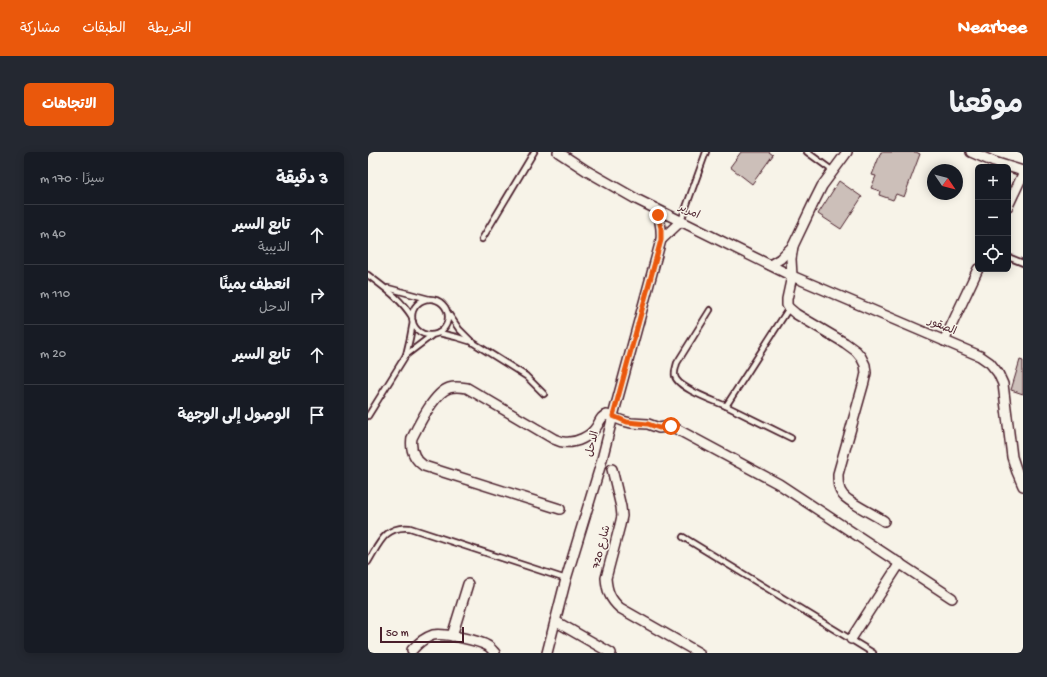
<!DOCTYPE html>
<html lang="ar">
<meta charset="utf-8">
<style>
:root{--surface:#171b24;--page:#242831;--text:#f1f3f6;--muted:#9ea1a6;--line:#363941;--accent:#ea580c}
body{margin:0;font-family:"Gochi Hand","Playpen Sans Arabic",sans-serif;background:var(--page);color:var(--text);direction:rtl}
.controls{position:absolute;right:12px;top:12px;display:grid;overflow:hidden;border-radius:6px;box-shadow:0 2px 10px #0003}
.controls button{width:36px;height:36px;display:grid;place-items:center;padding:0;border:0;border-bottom:1px solid var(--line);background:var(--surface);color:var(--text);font:20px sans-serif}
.compass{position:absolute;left:559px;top:12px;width:36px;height:36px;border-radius:50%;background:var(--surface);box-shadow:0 2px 10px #0003;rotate:125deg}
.scale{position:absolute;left:12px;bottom:10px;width:84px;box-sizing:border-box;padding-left:4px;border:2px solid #4a1f2b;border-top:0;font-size:11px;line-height:14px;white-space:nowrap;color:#4a1f2b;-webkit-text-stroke:3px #f7f3e8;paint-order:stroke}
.stop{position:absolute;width:12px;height:12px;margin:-9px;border:3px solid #ea580c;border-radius:50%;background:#fff}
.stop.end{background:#ea580c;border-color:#fff;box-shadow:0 1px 4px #0008}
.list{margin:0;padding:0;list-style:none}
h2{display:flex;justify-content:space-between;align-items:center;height:52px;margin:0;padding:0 16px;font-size:17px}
h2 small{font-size:13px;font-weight:400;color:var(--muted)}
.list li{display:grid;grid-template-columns:26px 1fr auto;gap:12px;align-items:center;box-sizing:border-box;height:60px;padding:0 16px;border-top:1px solid var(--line)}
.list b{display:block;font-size:15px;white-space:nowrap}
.list p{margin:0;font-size:13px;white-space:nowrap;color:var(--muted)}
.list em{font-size:13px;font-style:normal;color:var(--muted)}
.icon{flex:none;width:22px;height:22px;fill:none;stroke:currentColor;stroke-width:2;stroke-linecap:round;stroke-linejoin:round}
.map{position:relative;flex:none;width:655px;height:501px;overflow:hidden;direction:ltr;border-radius:6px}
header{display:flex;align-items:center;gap:24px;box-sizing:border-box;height:56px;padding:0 20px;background:var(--accent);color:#fff}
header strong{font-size:19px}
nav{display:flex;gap:22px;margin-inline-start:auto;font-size:14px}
.intro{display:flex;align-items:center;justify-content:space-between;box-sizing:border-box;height:96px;padding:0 24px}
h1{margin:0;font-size:28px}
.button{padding:10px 18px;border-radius:6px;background:var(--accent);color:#fff;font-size:14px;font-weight:700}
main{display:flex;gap:24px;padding:0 24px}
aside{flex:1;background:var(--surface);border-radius:6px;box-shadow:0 2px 10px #0003}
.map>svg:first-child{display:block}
.building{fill:#ccbfb9;stroke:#4a1f2b}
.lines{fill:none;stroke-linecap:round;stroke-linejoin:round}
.service-casing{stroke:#4a1f2b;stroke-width:8}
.minor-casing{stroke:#4a1f2b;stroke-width:12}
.service{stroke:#f7f3e8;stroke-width:4.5}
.minor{stroke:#f7f3e8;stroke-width:9}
.route{stroke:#ea580c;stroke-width:5}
.labels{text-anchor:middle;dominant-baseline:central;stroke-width:3;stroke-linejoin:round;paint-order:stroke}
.street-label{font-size:11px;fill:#4a1f2b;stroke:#f7f3e8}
</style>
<header>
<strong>Nearbee</strong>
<nav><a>الخريطة</a><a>الطبقات</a><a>مشاركة</a></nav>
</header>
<div class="intro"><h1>موقعنا</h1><a class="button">الاتجاهات</a></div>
<main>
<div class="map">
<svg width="655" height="501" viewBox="0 0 655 501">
<rect width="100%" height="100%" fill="#f7f3e8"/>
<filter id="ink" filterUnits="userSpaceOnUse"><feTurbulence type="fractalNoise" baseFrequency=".025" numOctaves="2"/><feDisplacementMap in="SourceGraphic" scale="8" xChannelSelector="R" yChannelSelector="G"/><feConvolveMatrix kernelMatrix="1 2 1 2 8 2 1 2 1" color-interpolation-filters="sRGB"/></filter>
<g filter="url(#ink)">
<g class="building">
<polygon points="373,0 401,0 405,3 384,32 362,15"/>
<polygon points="513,0 548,0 552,2 536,45 528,42 525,48 511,43 512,39 503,36 508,24 504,23"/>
<polygon points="471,29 494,45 473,77 450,62"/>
<polygon points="652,208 655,209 655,242 643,238"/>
</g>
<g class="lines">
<defs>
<g id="service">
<polyline points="439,0 465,19"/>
<polyline points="313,69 338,0"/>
<polyline points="114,87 166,0"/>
<polyline points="640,105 655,111"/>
<path d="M0,123C17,136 33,147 44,165"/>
<polyline points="20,136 61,147"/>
<circle cx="62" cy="165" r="18"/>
<path d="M342,158L309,211C308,215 306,220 307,224C309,236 347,249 358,254L421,156"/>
<polyline points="80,161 91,177 104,190 158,224 176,242"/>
<polyline points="71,181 88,185 101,189"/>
<polyline points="38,203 63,184"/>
<polyline points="358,254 423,286"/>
<polyline points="0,264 38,203 42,186 45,170"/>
<polyline points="315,385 505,501"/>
<path d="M0,410C11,392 17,373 42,376L198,427"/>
</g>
<g id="minor">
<polyline points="190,0 219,19 268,47 424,124 612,204 622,211 630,221 635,232 644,305 649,320 655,334"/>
<path d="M479,0L454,34L445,52L425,94L423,107L424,124L419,147V153L421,156L428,162L477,191L488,199L493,205L497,213L498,221L496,230L470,322C470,330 470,337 475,343C480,350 507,363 516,369"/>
<polyline points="603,0 626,10 655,19"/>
<polyline points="640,54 655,22"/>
<polyline points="293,88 313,69"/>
<polyline points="402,113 412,107 425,94"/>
<polyline points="576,189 610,117"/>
<path d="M244,317L253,355L254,364L252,373L238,426C239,439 242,447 252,456L331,501"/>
<path d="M192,357L56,314C46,307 42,298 44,286C51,272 66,241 81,236C87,234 93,235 99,236L186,287C189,288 192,290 195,290C208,292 223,284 229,274C232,269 233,264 239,263L255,269L263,271L280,272L291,276L303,274L411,332L584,446"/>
<polyline points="187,469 243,501"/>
<polyline points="84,484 100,432"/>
<polyline points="483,487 532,411"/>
<path d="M44,498C50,491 56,486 65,483C76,481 110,488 120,494C123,496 125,499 127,501"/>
<path d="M179,501L198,427L232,315L245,264L293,88C294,77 292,67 288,57"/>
</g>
</defs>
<use href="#service" class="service-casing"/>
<use href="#minor" class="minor-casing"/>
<use href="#service" class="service"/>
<use href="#minor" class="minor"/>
</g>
</g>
<g class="lines" filter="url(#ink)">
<polyline class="route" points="290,63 293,76 293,88 245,264 259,270 280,272 291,276 303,274"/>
</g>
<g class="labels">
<g class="street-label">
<text transform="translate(321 60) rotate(26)">امرير</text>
<text transform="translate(574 175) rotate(23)">الصقور</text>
<text transform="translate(225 292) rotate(-76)">الدحل</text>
<text transform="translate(234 395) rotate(-75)">شارع 720</text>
</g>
</g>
</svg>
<div class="controls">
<button>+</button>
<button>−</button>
<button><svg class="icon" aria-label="locate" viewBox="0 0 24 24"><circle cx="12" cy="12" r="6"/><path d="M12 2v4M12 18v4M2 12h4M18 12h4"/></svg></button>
</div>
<svg class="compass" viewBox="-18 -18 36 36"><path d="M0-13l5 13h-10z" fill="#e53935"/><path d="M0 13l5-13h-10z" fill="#9ea1a6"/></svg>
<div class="scale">50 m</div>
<div class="stop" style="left:303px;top:274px"></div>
<div class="stop end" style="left:290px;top:63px"></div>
</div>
<aside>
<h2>3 دقيقة<small>سيرًا · 170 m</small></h2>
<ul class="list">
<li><svg class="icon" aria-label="ahead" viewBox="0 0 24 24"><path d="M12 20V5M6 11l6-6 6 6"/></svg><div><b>تابع السير</b><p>الذيبية</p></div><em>40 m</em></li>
<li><svg class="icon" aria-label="right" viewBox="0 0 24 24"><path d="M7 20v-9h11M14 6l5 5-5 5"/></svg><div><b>انعطف يمينًا</b><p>الدحل</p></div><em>110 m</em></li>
<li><svg class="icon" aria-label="ahead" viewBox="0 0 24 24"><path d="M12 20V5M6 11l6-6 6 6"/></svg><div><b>تابع السير</b></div><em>20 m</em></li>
<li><svg class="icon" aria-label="arrive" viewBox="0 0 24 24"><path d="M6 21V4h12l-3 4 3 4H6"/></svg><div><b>الوصول إلى الوجهة</b></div></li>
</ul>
</aside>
</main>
